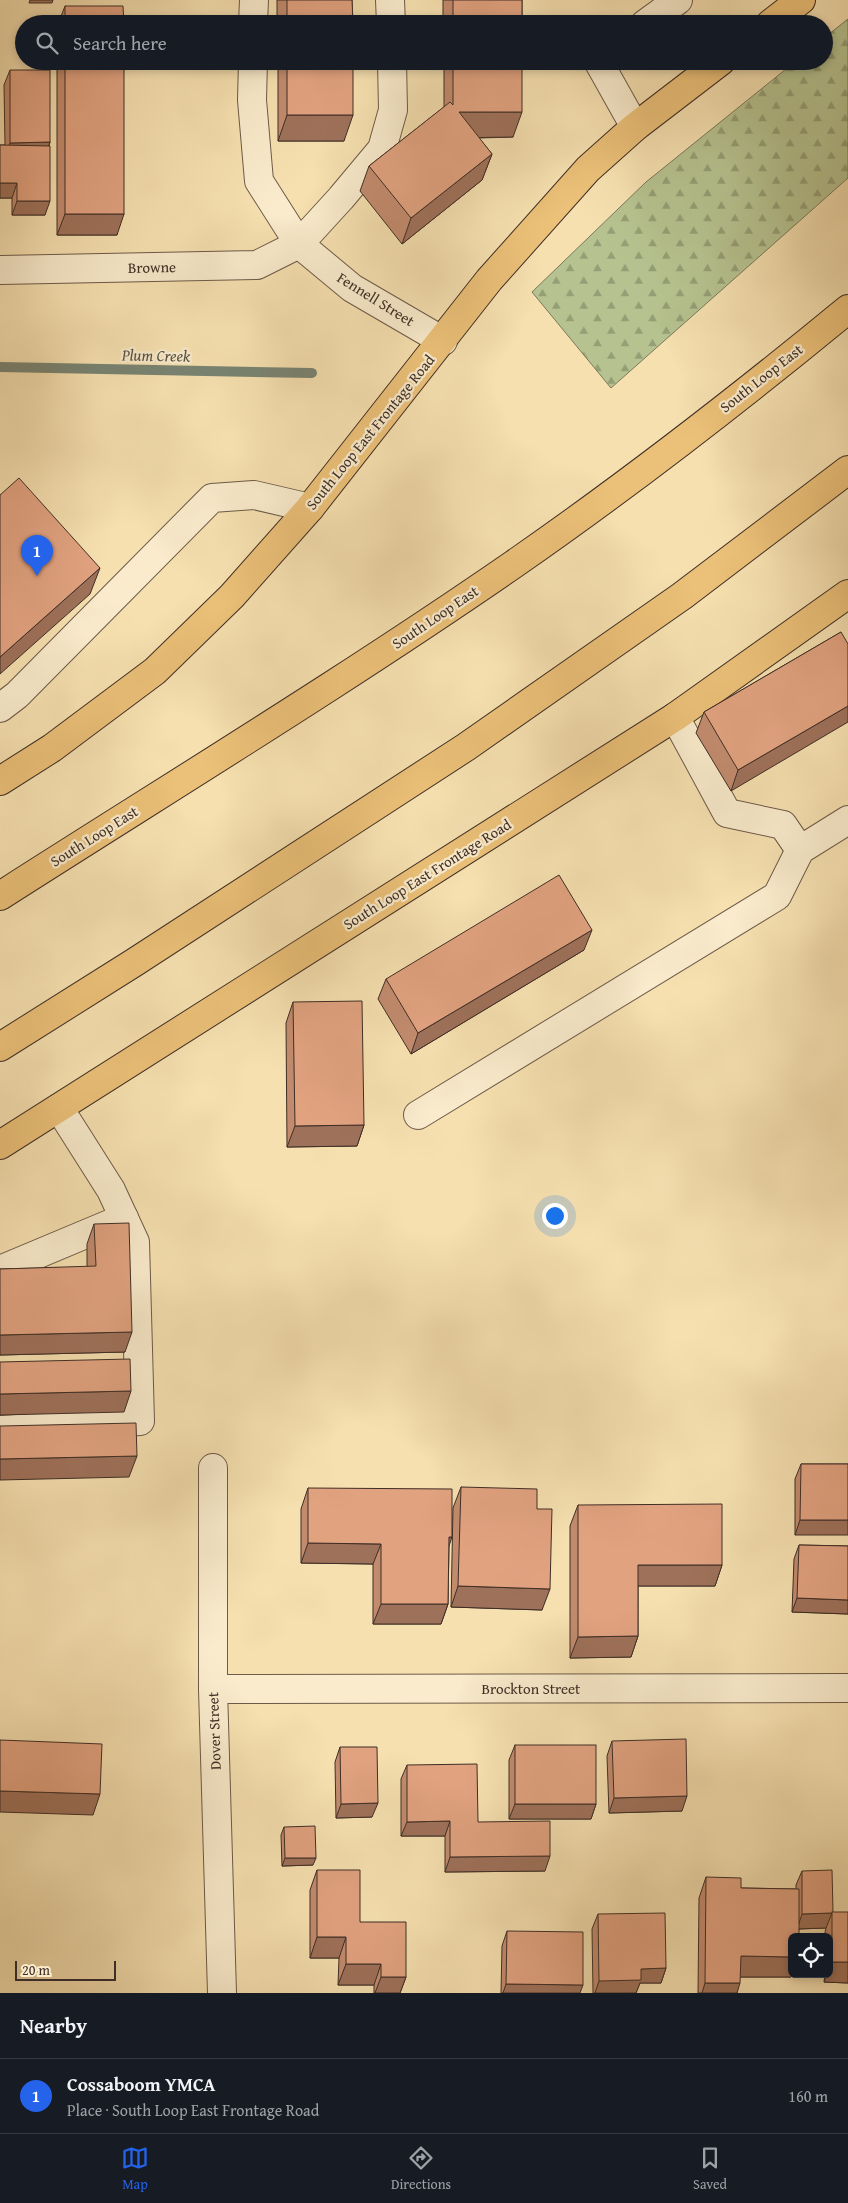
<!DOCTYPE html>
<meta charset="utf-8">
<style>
:root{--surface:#171b24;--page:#242831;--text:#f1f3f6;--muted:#9ea1a6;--line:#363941;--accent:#2563eb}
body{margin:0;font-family:"Gentium Book Plus",serif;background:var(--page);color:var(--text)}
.controls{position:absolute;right:15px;bottom:15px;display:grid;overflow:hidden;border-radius:8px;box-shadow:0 2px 8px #0003}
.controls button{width:45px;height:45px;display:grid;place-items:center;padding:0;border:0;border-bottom:1px solid var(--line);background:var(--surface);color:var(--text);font:25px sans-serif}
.scale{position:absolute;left:15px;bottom:12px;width:101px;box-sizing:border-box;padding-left:5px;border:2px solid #3f2e26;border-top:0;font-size:14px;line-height:18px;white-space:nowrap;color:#3f2e26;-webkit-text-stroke:4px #f9ebcc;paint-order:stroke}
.you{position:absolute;left:554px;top:1215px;width:18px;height:18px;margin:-12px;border:4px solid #fff;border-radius:50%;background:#1a73e8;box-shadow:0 0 0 8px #1a73e833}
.badge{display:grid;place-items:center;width:32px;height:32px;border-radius:50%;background:var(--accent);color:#fff;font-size:16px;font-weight:700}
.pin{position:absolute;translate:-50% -41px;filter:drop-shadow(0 1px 2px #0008)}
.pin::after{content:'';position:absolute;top:26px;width:18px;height:15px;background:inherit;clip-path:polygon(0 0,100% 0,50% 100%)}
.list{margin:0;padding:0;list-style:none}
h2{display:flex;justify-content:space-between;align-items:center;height:65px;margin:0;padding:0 20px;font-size:21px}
h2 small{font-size:16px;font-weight:400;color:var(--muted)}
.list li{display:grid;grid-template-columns:32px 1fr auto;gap:15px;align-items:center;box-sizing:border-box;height:75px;padding:0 20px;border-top:1px solid var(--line)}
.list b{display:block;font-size:19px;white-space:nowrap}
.list p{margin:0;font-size:16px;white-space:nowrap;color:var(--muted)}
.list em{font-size:16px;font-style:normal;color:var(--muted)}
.icon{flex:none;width:28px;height:28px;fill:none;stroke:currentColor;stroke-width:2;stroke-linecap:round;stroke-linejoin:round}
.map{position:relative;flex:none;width:848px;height:1993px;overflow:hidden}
.search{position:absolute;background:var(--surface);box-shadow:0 2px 8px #0003;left:15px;right:15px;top:15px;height:55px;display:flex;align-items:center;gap:12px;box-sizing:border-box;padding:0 18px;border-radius:28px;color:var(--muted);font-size:19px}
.sheet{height:140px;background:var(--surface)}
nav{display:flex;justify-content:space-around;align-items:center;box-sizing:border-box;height:70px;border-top:1px solid var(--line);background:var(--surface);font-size:14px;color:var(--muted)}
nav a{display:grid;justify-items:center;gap:2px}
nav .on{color:var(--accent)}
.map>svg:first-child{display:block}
.forest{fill:url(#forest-firs);stroke:#7a785b}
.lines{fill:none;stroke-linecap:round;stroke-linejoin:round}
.stream{stroke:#788473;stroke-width:10}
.minor-casing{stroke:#6d5a48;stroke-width:30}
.major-casing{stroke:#3f2e26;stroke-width:30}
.highway-casing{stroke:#3f2e26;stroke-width:30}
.minor{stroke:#f9ebcc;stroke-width:28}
.major{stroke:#ebc078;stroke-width:28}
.highway{stroke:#ebc078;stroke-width:28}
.wall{fill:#c28b6e;stroke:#3f2e26}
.shaded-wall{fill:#9e715a;stroke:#3f2e26}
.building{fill:#e1a280;stroke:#3f2e26}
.labels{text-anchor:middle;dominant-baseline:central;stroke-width:4.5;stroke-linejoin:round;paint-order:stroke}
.street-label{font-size:15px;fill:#3f2e26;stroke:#f9ebcc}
.water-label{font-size:16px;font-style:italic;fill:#575246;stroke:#f9ebcc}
</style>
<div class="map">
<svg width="848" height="1993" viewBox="0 0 848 1993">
<defs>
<pattern id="forest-firs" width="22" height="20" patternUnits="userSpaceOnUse" patternTransform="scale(1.25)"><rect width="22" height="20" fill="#b6c390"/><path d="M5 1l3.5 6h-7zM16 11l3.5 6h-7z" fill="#959f75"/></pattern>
</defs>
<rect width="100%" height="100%" fill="#f6e0b0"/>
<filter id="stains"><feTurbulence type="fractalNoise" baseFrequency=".004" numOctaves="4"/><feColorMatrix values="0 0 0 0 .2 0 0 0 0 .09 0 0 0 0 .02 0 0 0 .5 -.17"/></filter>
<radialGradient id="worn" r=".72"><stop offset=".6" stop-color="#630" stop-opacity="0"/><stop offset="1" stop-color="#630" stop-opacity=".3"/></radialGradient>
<polygon class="forest" points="848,19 848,178 611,388 532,292 646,182 796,61 824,61 824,38"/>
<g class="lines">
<polyline class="stream" points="0,367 312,373"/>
<defs>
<g id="minor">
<polyline points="390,0 391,24"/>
<polyline points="253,24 254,0"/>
<polyline points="645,24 678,0"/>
<polyline points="253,61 252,100 259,181 299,244 352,288 443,341"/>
<polyline points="598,61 635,127"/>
<polyline points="0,270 257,265 299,244 341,198 382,149 393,110 392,61"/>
<polyline points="0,708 17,695 212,498 254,495 310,508"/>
<polyline points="675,717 727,813 783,825 800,850"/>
<polyline points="418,1115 777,896 800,850 848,820"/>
<polyline points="0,1270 124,1218"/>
<polyline points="0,1430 140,1421 135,1242 111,1190 59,1108"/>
<polyline points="213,1468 213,1689 222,1993"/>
<polyline points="213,1689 848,1688"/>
</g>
<g id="major">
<polyline points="770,24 801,0"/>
<polyline points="0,781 52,748 155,671 232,596 310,508 489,280 588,169 635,127 721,61"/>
<polyline points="0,1145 675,717 848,594"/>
</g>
<g id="highway">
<path d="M0,896C172,786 346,680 514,564C629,484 740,398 848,309"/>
<polyline points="0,1047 135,962 466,747 682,596 848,470"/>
</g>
</defs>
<use href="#minor" class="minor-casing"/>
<use href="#major" class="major-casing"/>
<use href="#highway" class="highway-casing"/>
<use href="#minor" class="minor"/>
<use href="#major" class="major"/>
<use href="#highway" class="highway"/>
</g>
<g class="wall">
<polygon points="277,0 352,0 353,24 277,24"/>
<rect x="443" y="0" width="79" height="24"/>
<polygon points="65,6 124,24 58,24"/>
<polygon points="57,61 124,61 117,235 57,235"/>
<polygon points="278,61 353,61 344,141 278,141"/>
<polygon points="444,61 522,61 513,137 479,138 492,154 482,180 402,244 360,191 369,166 444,107"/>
<polygon points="10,70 50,142 49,146 45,215 12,215 12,198 0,198 0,145 5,145 4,85"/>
<polygon points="841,632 731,791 696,733 704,712"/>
<polygon points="584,950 411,1054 378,999 386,979"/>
<polygon points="293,1002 364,1125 357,1146 287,1147 286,1023"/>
<polygon points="94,1224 125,1352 0,1355 0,1269 87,1267 87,1244"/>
<polygon points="801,1464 848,1464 795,1535 795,1479"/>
<polygon points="461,1487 537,1509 542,1610 451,1607 453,1508"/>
<polygon points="308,1488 449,1546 448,1604 441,1624 373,1624 373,1564 301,1563 301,1509"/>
<polygon points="578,1505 722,1565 715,1586 638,1586 638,1636 631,1657 570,1658 570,1526"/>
<polygon points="799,1545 848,1546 848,1614 792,1612 794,1559"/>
<polygon points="612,1741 682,1811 609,1813 607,1756"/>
<polygon points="515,1745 596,1804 591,1819 509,1819 509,1760"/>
<polygon points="340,1747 372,1817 336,1818 335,1762"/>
<polygon points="407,1765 478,1822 545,1871 445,1872 445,1836 401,1836 401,1779"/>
<polygon points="284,1827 313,1865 282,1866 281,1835"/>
<polygon points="317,1870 406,1977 400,1993 374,1993 374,1985 338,1985 339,1958 310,1958 310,1890"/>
<polygon points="802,1871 833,1912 848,1983 824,1982 825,1974 829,1974 829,1937 825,1937 825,1932 826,1928 799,1929 791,1977 740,1977 737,1993 698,1993 699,1898 706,1877 741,1888 796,1889 796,1885"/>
<polygon points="598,1914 666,1968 661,1983 640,1983 636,1993 593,1993 592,1929"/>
<polygon points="507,1931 580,1993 501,1993 502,1946"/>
</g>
<g class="shaded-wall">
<polygon points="30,0 53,0 52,3 29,3"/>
<polygon points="459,112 522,112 513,137 449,138"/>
<polygon points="287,115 353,115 344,141 278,141"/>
<polygon points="50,142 45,157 5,157 10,143"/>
<polygon points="492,154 482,180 402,244 411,218"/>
<polygon points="0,183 17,183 12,198 0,198"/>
<polygon points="17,201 50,201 45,215 12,215"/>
<polygon points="65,214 124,214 117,235 57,235"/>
<polygon points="100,568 90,594 0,674 0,657"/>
<polygon points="848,706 848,722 731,791 738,770"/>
<polygon points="592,930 584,950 411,1054 418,1033"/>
<polygon points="364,1125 357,1146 287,1147 295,1126"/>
<polygon points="132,1332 125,1352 0,1355 0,1335"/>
<polygon points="131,1391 124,1412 0,1415 0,1394"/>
<polygon points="137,1456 129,1477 0,1480 0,1459"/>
<polygon points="800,1520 848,1520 848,1535 795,1535"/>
<polygon points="449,1537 452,1537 445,1558"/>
<polygon points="308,1543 381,1544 373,1564 301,1563"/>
<polygon points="638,1565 722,1565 715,1586 631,1586"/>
<polygon points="458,1586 550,1589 542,1610 451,1607"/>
<polygon points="797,1598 848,1600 848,1614 792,1612"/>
<polygon points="381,1604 448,1604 441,1624 373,1624"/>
<polygon points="638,1636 631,1657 570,1658 578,1637"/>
<polygon points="0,1791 100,1794 93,1815 0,1812"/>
<polygon points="687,1796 682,1811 609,1813 614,1798"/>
<polygon points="378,1803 372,1817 336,1818 341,1804"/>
<polygon points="515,1804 596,1804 591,1819 509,1819"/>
<polygon points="450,1821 445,1836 401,1836 407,1822"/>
<polygon points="550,1856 545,1871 445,1872 450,1857"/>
<polygon points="285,1858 316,1858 313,1865 282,1866"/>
<polygon points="832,1913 826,1928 797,1929 802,1914"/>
<polygon points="317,1937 346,1937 339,1958 310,1958"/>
<polygon points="741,1956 792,1957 792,1974 791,1977 733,1977"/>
<polygon points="832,1962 848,1962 848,1983 824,1982 827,1974 829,1974 829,1969"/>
<polygon points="346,1964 381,1964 374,1985 338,1985"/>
<polygon points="666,1968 661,1983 640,1983 636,1993 595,1993 599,1981 641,1969"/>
<polygon points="381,1977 406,1977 400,1993 375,1993"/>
<polygon points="705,1983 740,1983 737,1993 702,1993"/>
<polygon points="506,1984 583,1985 580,1993 503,1993"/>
</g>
<g class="building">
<polygon points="287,0 352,0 353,24 287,24"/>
<rect x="453" y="0" width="69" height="24"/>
<polygon points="65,6 123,6 124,24 65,24"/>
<rect x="65" y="61" width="59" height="153"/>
<rect x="287" y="61" width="66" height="54"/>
<polygon points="453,61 522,61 522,112 459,112 492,154 411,218 369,166 450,102 453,105"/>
<polygon points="10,70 50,70 50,142 10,143"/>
<polygon points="0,145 50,146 50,201 17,201 17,183 0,183"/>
<polygon points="19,478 100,568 0,657 0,495"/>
<polygon points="841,632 848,644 848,706 738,770 704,712"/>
<polygon points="559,875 592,930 418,1033 386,979"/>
<polygon points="362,1001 364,1125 295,1126 293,1002"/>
<polygon points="129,1223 132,1332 0,1335 0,1269 96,1266 94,1224"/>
<polygon points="130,1359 131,1391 0,1394 0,1362"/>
<polygon points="136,1423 137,1456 0,1459 0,1426"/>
<polygon points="801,1464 848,1464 848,1520 800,1520"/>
<polygon points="461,1487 537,1489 537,1509 552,1509 550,1589 458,1586"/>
<polygon points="308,1488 452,1489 452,1537 449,1537 448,1604 381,1604 381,1544 308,1543"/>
<polygon points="722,1504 722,1565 638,1565 638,1636 578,1637 578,1505"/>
<polygon points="799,1545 848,1546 848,1600 797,1598"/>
<polygon points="686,1739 687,1796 614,1798 612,1741"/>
<polygon points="0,1740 102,1744 100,1794 0,1791"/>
<rect x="515" y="1745" width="81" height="59"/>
<polygon points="340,1747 377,1747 378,1803 341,1804"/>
<polygon points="477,1764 478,1822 550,1821 550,1856 450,1857 450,1821 407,1822 407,1765"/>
<polygon points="315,1826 316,1858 285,1858 284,1827"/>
<polygon points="317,1870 360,1870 360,1922 406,1922 406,1977 381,1977 381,1964 346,1964 346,1937 317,1937"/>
<polygon points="832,1870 833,1912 832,1913 802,1914 802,1871"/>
<polygon points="706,1877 741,1878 741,1888 799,1889 799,1937 792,1937 792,1957 741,1956 740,1983 705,1983"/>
<rect x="832" y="1912" width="16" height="50"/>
<polygon points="665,1913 666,1968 641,1969 641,1980 599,1981 598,1914"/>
<polygon points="507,1931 583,1932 583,1985 506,1984"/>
</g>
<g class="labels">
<g class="street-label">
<text transform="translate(152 267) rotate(-1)">Browne</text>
<text transform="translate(376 299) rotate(32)">Fennell Street</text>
<text transform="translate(761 378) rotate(-38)">South Loop East</text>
<text transform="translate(370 432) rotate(-51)">South Loop East Frontage Road</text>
<text transform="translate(435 617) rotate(-34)">South Loop East</text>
<text transform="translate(94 836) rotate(-32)">South Loop East</text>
<text transform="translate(427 874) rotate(-32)">South Loop East Frontage Road</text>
<text x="531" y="1688">Brockton Street</text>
<text transform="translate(214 1731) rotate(-92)">Dover Street</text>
</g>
<g class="water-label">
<text transform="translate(156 355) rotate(1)">Plum Creek</text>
</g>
</g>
<rect width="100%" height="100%" filter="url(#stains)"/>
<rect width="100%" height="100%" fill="url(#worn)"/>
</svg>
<div class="controls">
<button><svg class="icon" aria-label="locate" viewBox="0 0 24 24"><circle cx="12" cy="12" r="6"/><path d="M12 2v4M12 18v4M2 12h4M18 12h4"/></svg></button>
</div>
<div class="scale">20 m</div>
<div class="you"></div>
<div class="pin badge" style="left:37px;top:576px">1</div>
<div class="search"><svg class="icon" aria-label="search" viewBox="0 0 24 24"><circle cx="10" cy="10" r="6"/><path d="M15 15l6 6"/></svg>Search here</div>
</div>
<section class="sheet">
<h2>Nearby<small></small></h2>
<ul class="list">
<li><span class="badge">1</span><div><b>Cossaboom YMCA</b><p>Place · South Loop East Frontage Road</p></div><em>160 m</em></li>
</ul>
</section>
<nav>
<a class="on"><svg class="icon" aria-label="map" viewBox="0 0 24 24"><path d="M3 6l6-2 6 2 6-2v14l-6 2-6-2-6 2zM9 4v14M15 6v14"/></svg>Map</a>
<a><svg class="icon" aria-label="directions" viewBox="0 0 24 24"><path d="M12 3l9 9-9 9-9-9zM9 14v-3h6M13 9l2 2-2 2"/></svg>Directions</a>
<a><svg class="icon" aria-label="saved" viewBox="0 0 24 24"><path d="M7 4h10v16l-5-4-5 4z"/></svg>Saved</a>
</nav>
